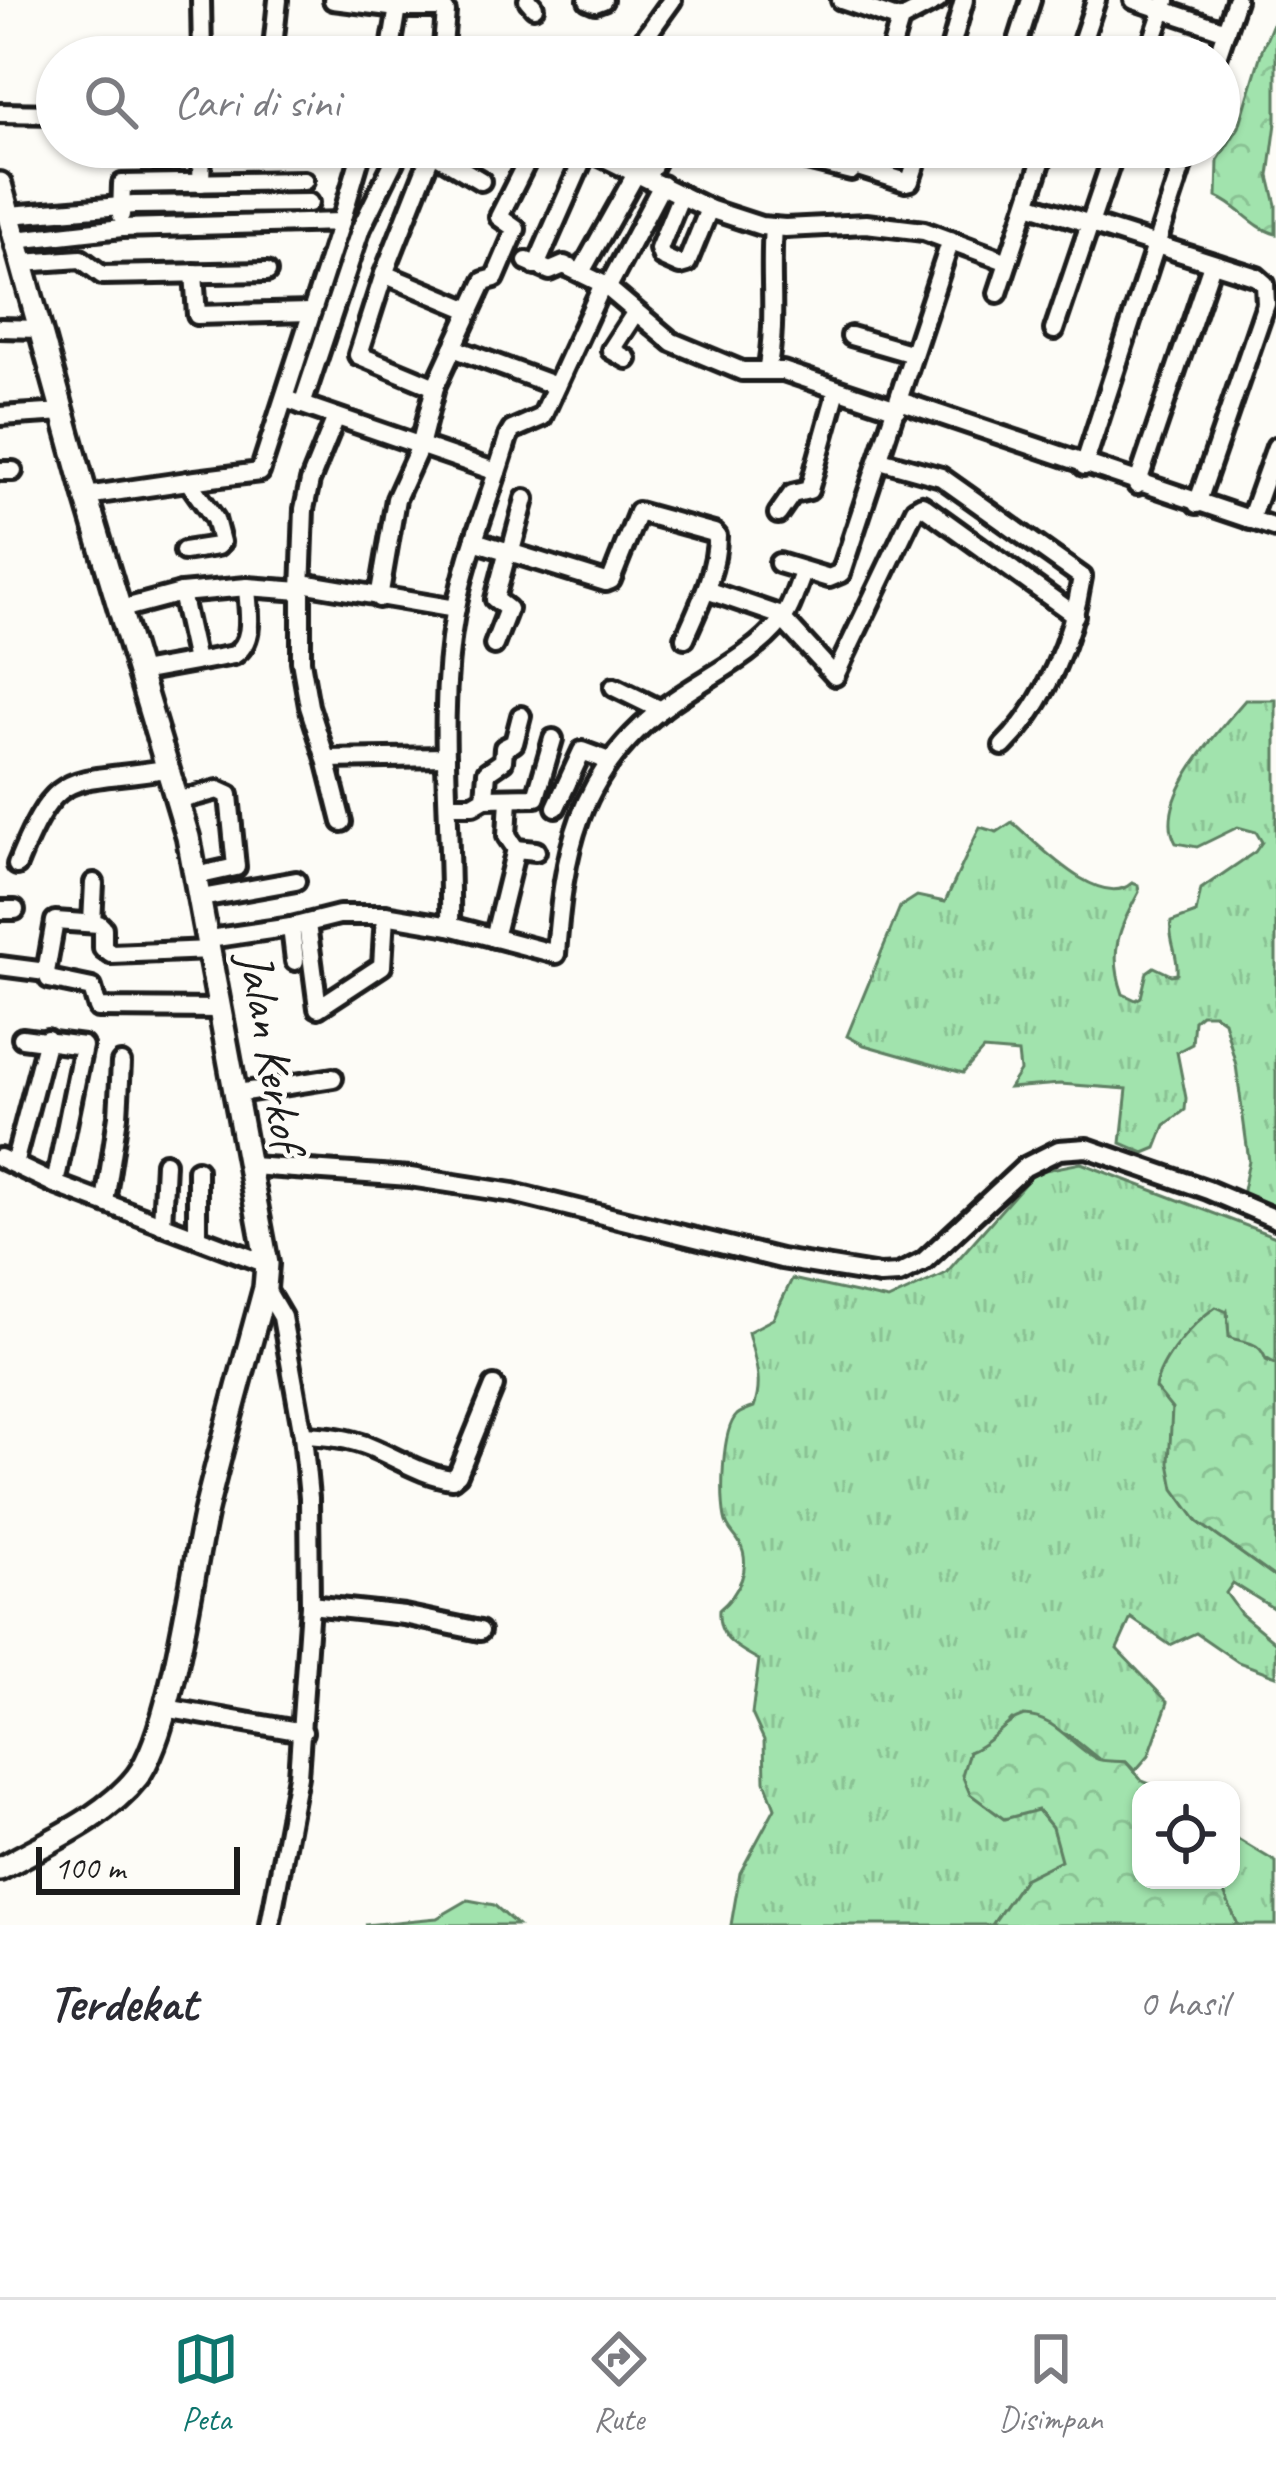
<!DOCTYPE html>
<html lang="id">
<style>
:root{--surface:#fff;--page:#f2f2f3;--text:#2b2b33;--muted:#7c7c81;--line:#e1e1e2;--accent:#0f766e}
body{margin:0;font-family:Caveat,sans-serif;background:var(--page);color:var(--text)}
.controls{position:absolute;right:36px;bottom:36px;display:grid;overflow:hidden;border-radius:24px;box-shadow:0 3px 9px #0004}
.controls button{width:108px;height:108px;display:grid;place-items:center;padding:0;border:0;border-bottom:3px solid var(--line);background:var(--surface);color:var(--text);font:60px sans-serif}
.scale{position:absolute;left:36px;bottom:30px;width:204px;box-sizing:border-box;padding-left:12px;border:6px solid #1c1c1c;border-top:0;font-size:33px;line-height:42px;white-space:nowrap;color:#1c1c1c;-webkit-text-stroke:9px #fdfcf7;paint-order:stroke}
.list{margin:0;padding:0;list-style:none}
h2{display:flex;justify-content:space-between;align-items:center;height:156px;margin:0;padding:0 48px;font-size:51px}
h2 small{font-size:39px;font-weight:400;color:var(--muted)}
.icon{flex:none;width:66px;height:66px;fill:none;stroke:currentColor;stroke-width:2;stroke-linecap:round;stroke-linejoin:round}
.map{position:relative;flex:none;width:1276px;height:1925px;overflow:hidden}
.search{position:absolute;background:var(--surface);box-shadow:0 3px 9px #0004;left:36px;right:36px;top:36px;height:132px;display:flex;align-items:center;gap:30px;box-sizing:border-box;padding:0 42px;border-radius:66px;color:var(--muted);font-size:45px}
.sheet{height:372px;background:var(--surface)}
nav{display:flex;justify-content:space-around;align-items:center;box-sizing:border-box;height:168px;border-top:3px solid var(--line);background:var(--surface);font-size:33px;color:var(--muted)}
nav a{display:grid;justify-items:center;gap:6px}
nav .on{color:var(--accent)}
.map>svg:first-child{display:block}
.grass{fill:url(#grass-tufts);stroke:#5e8064;stroke-width:3}
.forest{fill:url(#forest-crowns);stroke:#5e8064;stroke-width:3}
.lines{fill:none;stroke-linecap:round;stroke-linejoin:round}
.minor-casing{stroke:#1c1c1c;stroke-width:26}
.major-casing{stroke:#1c1c1c;stroke-width:30}
.minor{stroke:#fdfcf7;stroke-width:16}
.major{stroke:#fdfcf7;stroke-width:21}
.labels{text-anchor:middle;dominant-baseline:central;stroke-width:9;stroke-linejoin:round;paint-order:stroke}
.street-label{font-size:48px;fill:#1c1c1c;stroke:#fdfcf7}
</style>
<div class="map">
<svg width="1276" height="1925" viewBox="0 0 1276 1925">
<defs>
<pattern id="grass-tufts" width="24" height="20" patternUnits="userSpaceOnUse" patternTransform="scale(3)"><rect width="24" height="20" fill="#a1e3ad"/><path d="M3 7l-1-3M5 7V3M7 7l1-3M15 17l-1-3M17 17v-4M19 17l1-3" fill="none" stroke="#8ac294"/></pattern>
<pattern id="forest-crowns" width="20" height="18" patternUnits="userSpaceOnUse" patternTransform="scale(3)"><rect width="20" height="18" fill="#a1e3ad"/><path d="M2 6a3 3 0 1 1 6 0M12 15a3 3 0 1 1 6 0" fill="none" stroke="#8ac294"/></pattern>
</defs>
<rect width="100%" height="100%" fill="#fdfcf7"/>
<filter id="ink" filterUnits="userSpaceOnUse"><feTurbulence type="fractalNoise" baseFrequency=".00833" numOctaves="2"/><feDisplacementMap in="SourceGraphic" scale="24" xChannelSelector="R" yChannelSelector="G"/><feConvolveMatrix kernelMatrix="1 2 1 2 8 2 1 2 1" color-interpolation-filters="sRGB"/></filter>
<g filter="url(#ink)">
<g class="grass">
<path d="M1245,700H1276V1208L1242,1195L1249,1161L1236,1065L1224,1021L1214,1014H1201L1194,1020L1192,1044L1177,1052L1186,1098L1185,1110L1165,1125L1156,1148L1144,1153L1121,1143L1127,1089L1060,1084L1009,1088L1020,1071L1018,1053L983,1050L963,1073L864,1045L847,1036L900,907L917,896L945,902L980,827L997,832L1012,822C1038,844 1100,911 1132,883L1138,885L1139,892C1119,929 1108,952 1123,994L1136,1000L1141,997L1147,972L1154,967L1171,975L1177,974C1179,954 1168,941 1171,922L1196,913L1201,889L1255,852L1262,842L1256,832L1238,827L1197,847L1176,843C1152,800 1219,731 1245,700Z"/>
<path d="M1081,1163L1276,1237V1364L1229,1337L1227,1312L1172,1408V1434L1198,1522L1276,1578V1610L1233,1583L1226,1593L1241,1614L1276,1643V1676L1238,1662L1196,1633L1170,1645L1131,1618L1117,1649L1168,1702L1149,1755L1135,1771L1126,1762L1101,1761L1069,1735L1012,1720L988,1745L969,1752L1038,1810L1052,1827L1062,1860L1024,1879L992,1925H731L740,1873L775,1808L765,1781L764,1740L752,1714L759,1660C736,1647 717,1639 719,1610C738,1594 753,1567 739,1542C734,1533 727,1530 725,1518C721,1497 721,1430 737,1415C742,1411 748,1409 754,1407C764,1381 754,1358 748,1332L773,1319L792,1279L888,1300L946,1273L1035,1172Z"/>
<polygon points="1231,1835 1276,1862 1276,1925 1238,1925 1223,1891 1213,1880 1231,1880"/>
</g>
<g class="forest">
<path d="M1276,16V123L1269,176L1276,205V234C1253,228 1239,206 1217,197L1218,160L1239,127L1262,50Z"/>
<path d="M1216,1307L1227,1312L1229,1337C1247,1344 1259,1340 1266,1360L1276,1364V1578L1198,1522L1174,1489L1169,1463L1172,1409L1155,1388C1160,1360 1192,1323 1216,1307Z"/>
<path d="M1024,1716C1055,1717 1070,1744 1095,1758C1104,1763 1115,1760 1126,1762L1142,1781L1165,1790H1141V1880H1213L1223,1891L1238,1925H992L1024,1879L1061,1860L1052,1827L1038,1810L1004,1819L970,1794L962,1775L969,1752C991,1744 1002,1723 1024,1716Z"/>
<polygon points="468,1900 494,1905 517,1925 365,1925 437,1918"/>
</g>
<g class="lines">
<defs>
<g id="minor">
<polyline points="201,0 202,57"/>
<polyline points="333,0 398,8 443,8 446,12 442,57"/>
<polyline points="528,0 534,7"/>
<polyline points="588,0 595,3 603,0"/>
<polyline points="841,0 900,20"/>
<polyline points="1134,0 1226,31"/>
<polyline points="399,1 391,49 413,57"/>
<polyline points="272,57 278,0"/>
<polyline points="631,57 672,0"/>
<polyline points="704,57 705,55"/>
<polyline points="889,57 900,20 938,0"/>
<polyline points="948,57 964,0"/>
<polyline points="1013,57 1031,0"/>
<polyline points="1077,57 1096,0"/>
<polyline points="1147,57 1166,1"/>
<polyline points="1217,57 1236,0"/>
<polyline points="0,113 57,114"/>
<polyline points="434,147 384,274 358,355 435,387"/>
<polyline points="582,147 709,209 761,226 785,228 866,224 924,231 1008,262"/>
<polyline points="754,147 851,171 861,147"/>
<polyline points="1014,147 1043,157"/>
<polyline points="432,152 481,181"/>
<polyline points="855,166 906,182 910,181 921,147"/>
<polyline points="647,177 663,147"/>
<polyline points="201,183 202,147"/>
<polyline points="681,195 659,249 662,257 680,265 687,263 709,209"/>
<polyline points="1028,204 1257,277 1265,284 1266,304 1197,504"/>
<polyline points="9,215 134,205 309,203"/>
<polyline points="121,215 122,184 304,181"/>
<polyline points="341,222 363,147"/>
<polyline points="16,240 122,228 341,222 260,472 188,481"/>
<polyline points="527,261 550,271 564,265 603,284 672,342 742,371 783,371 897,409"/>
<polyline points="22,263 81,259 102,275 267,272"/>
<polyline points="536,266 587,150"/>
<polyline points="581,272 637,172"/>
<polyline points="194,273 197,315 311,312"/>
<polyline points="384,274 470,310"/>
<polyline points="608,287 662,185"/>
<polyline points="998,293 1046,147"/>
<polyline points="0,328 39,329"/>
<polyline points="1054,330 1116,147"/>
<polyline points="851,336 913,354"/>
<polyline points="453,348 556,386"/>
<polyline points="627,359 611,350 635,313"/>
<path d="M767,371C777,322 769,276 773,227"/>
<polyline points="291,401 497,472"/>
<polyline points="900,401 1276,528"/>
<polyline points="302,405 361,228 401,147"/>
<polyline points="0,416 64,412"/>
<polyline points="336,417 310,481 304,509 301,591 301,661 309,706 326,759 446,757"/>
<path d="M880,460L941,477L1082,577C1073,635 1046,704 1003,746"/>
<polyline points="1084,466 1188,147"/>
<polyline points="0,471 13,471"/>
<polyline points="1137,485 1212,264"/>
<polyline points="86,496 188,481 215,519 221,542 217,546 184,551"/>
<polyline points="778,514 792,494 809,490 837,390"/>
<polyline points="1250,520 1276,447"/>
<path d="M474,541L606,582L611,580L638,512L714,533L717,536C717,571 699,606 685,638"/>
<polyline points="511,551 525,499"/>
<polyline points="779,563 829,578 841,573 951,240"/>
<polyline points="302,583 456,609"/>
<polyline points="247,587 301,591"/>
<polyline points="706,590 779,615 835,676 915,509 922,505 1075,615"/>
<polyline points="181,593 196,661"/>
<polyline points="379,598 396,499 420,446 435,387 484,281 495,278 516,229 499,217 534,147"/>
<path d="M121,609L181,593L247,587C248,611 256,640 234,655L140,672"/>
<polyline points="494,645 508,609 495,599 508,550"/>
<polyline points="614,687 661,710"/>
<polyline points="326,759 342,822"/>
<polyline points="485,798 536,797 553,739"/>
<polyline points="509,798 507,836 516,849"/>
<polyline points="176,801 218,790 229,795 236,867 196,876"/>
<polyline points="449,805 473,805 485,798 487,772 503,761 504,748 514,743 521,716"/>
<polyline points="556,807 582,751 609,761"/>
<path d="M17,865C58,764 68,785 165,769"/>
<polyline points="201,898 296,881"/>
<polyline points="0,910 15,910"/>
<polyline points="92,923 94,883"/>
<polyline points="307,924 318,1008 382,966 385,915"/>
<path d="M450,926C452,822 436,717 455,613C466,553 491,496 508,437L512,430L542,417L603,284"/>
<polyline points="291,927 295,961"/>
<polyline points="494,938 516,849 536,851"/>
<path d="M209,939L291,927L339,915H385L450,926L556,954C564,852 576,776 662,709C699,680 751,659 781,621C792,608 797,586 804,571"/>
<polyline points="211,950 111,954 103,948 103,928 99,924 55,921 46,972 49,979 92,988 98,1008 221,1009"/>
<polyline points="0,966 46,972"/>
<polyline points="22,1038 83,1046 55,1184"/>
<polyline points="238,1093 333,1078"/>
<polyline points="0,1158 55,1184 267,1264"/>
<polyline points="14,1164 47,1039"/>
<polyline points="251,1166 410,1177 513,1193 781,1259 880,1275 899,1274 923,1262 1025,1167 1059,1150 1087,1148 1208,1190 1276,1219"/>
<polyline points="105,1202 118,1116 121,1063"/>
<polyline points="162,1225 165,1163"/>
<polyline points="197,1237 197,1170"/>
<polyline points="265,1288 282,1317 303,1435 309,1498 310,1605 298,1776 270,1925"/>
<path d="M303,1435C326,1436 349,1438 370,1447C397,1458 424,1476 452,1479L458,1474L494,1386"/>
<polyline points="310,1605 404,1615 480,1631"/>
<polyline points="165,1708 303,1732"/>
</g>
<path id="major" d="M0,184L86,496L188,837L267,1264L265,1288C245,1362 224,1436 206,1510C192,1572 172,1732 137,1777C105,1818 45,1843 0,1869"/>
</defs>
<use href="#minor" class="minor-casing"/>
<use href="#major" class="major-casing"/>
<use href="#minor" class="minor"/>
<use href="#major" class="major"/>
</g>
</g>
<g class="labels">
<g class="street-label">
<text transform="translate(272 1051) rotate(80)">Jalan Kerkof</text>
</g>
</g>
</svg>
<div class="controls">
<button><svg class="icon" aria-label="locate" viewBox="0 0 24 24"><circle cx="12" cy="12" r="6"/><path d="M12 2v4M12 18v4M2 12h4M18 12h4"/></svg></button>
</div>
<div class="scale">100 m</div>
<div class="search"><svg class="icon" aria-label="search" viewBox="0 0 24 24"><circle cx="10" cy="10" r="6"/><path d="M15 15l6 6"/></svg>Cari di sini</div>
</div>
<section class="sheet">
<h2>Terdekat<small>0 hasil</small></h2>
<ul class="list">
</ul>
</section>
<nav>
<a class="on"><svg class="icon" aria-label="map" viewBox="0 0 24 24"><path d="M3 6l6-2 6 2 6-2v14l-6 2-6-2-6 2zM9 4v14M15 6v14"/></svg>Peta</a>
<a><svg class="icon" aria-label="directions" viewBox="0 0 24 24"><path d="M12 3l9 9-9 9-9-9zM9 14v-3h6M13 9l2 2-2 2"/></svg>Rute</a>
<a><svg class="icon" aria-label="saved" viewBox="0 0 24 24"><path d="M7 4h10v16l-5-4-5 4z"/></svg>Disimpan</a>
</nav>
